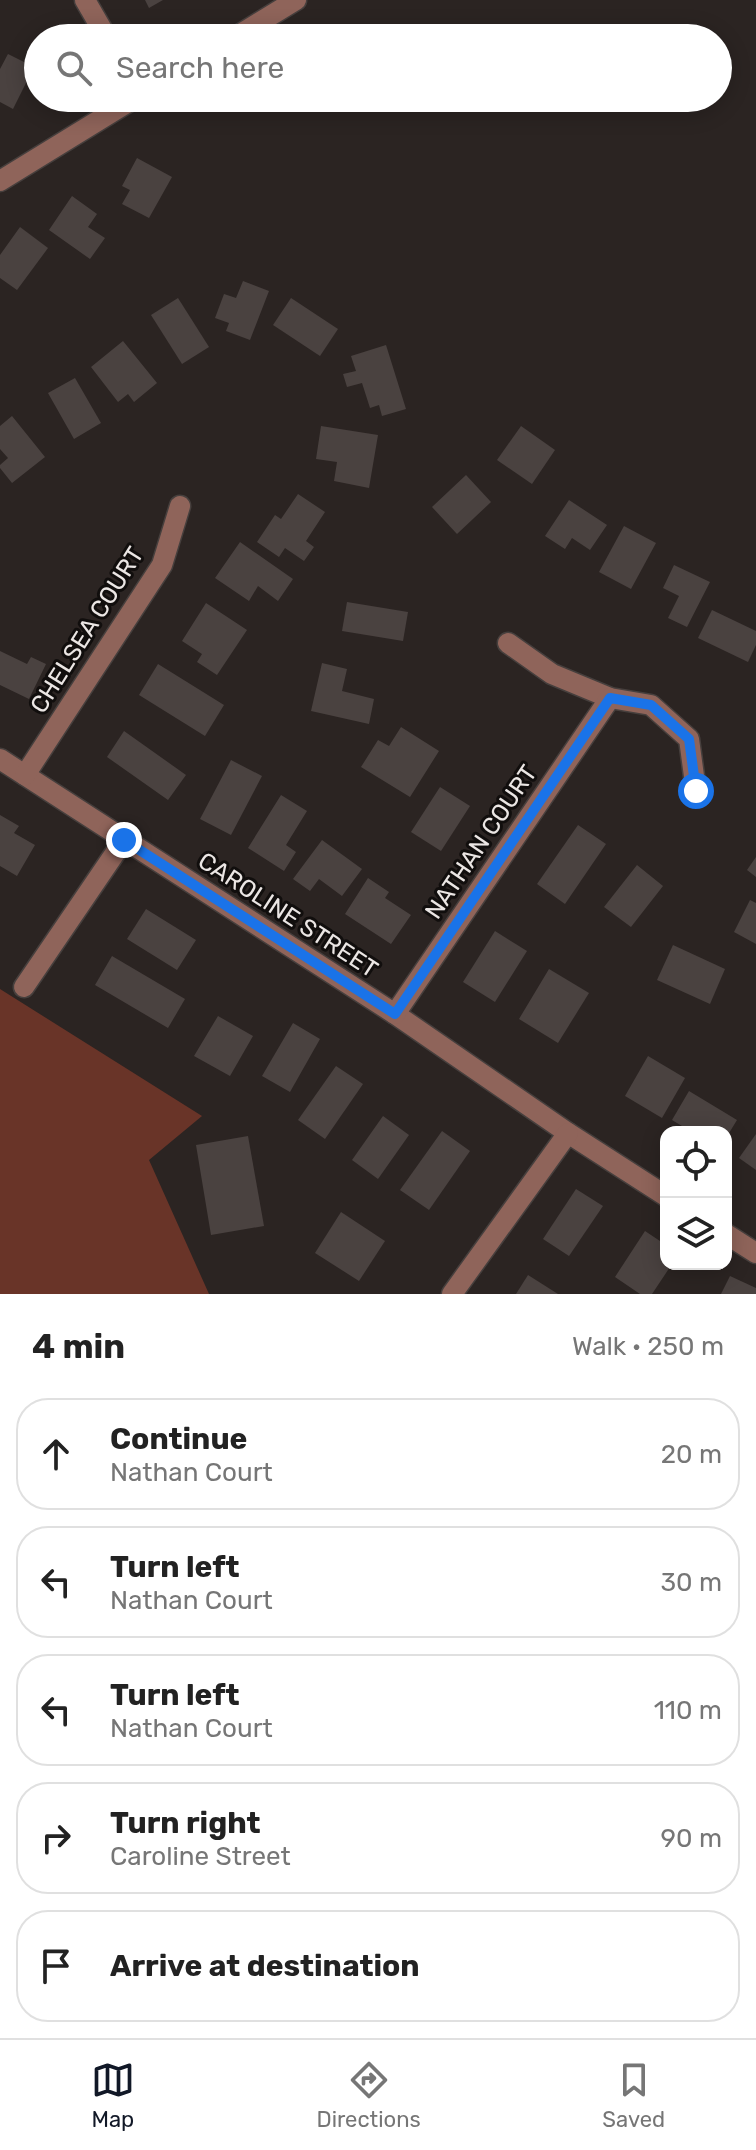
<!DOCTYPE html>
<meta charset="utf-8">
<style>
:root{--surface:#fff;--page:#f2f2f2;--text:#222;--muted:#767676;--line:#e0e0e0;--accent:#111827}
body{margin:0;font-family:Rubik,sans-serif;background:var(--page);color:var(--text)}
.controls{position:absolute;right:24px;bottom:24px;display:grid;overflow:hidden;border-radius:16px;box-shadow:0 4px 20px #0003}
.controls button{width:72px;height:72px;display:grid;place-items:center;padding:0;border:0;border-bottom:2px solid var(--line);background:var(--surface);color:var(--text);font:40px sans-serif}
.stop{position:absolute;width:24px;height:24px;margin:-18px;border:6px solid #1a73e8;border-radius:50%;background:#fff}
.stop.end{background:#1a73e8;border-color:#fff;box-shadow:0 2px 8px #0008}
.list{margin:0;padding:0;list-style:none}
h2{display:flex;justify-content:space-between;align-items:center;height:104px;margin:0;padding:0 32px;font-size:34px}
h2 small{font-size:26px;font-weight:400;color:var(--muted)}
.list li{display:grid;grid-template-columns:52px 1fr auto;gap:24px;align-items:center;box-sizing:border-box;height:112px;margin:0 16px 16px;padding:0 16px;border:2px solid var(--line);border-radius:32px}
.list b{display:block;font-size:30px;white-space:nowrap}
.list p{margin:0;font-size:26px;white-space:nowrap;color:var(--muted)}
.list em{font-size:26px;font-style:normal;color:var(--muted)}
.icon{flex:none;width:44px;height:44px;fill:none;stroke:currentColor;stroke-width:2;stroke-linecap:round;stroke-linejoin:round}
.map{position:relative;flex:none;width:756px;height:1294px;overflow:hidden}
.search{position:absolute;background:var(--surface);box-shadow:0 4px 20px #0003;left:24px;right:24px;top:24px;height:88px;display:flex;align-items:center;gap:20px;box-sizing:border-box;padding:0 28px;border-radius:44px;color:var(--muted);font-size:30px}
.sheet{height:744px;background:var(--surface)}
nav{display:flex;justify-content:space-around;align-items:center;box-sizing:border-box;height:112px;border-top:2px solid var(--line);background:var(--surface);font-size:22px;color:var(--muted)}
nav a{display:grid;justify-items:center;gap:4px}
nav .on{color:var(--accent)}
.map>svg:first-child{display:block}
.green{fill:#693428}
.building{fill:#4a4240}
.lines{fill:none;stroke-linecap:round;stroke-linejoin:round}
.minor-casing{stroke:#463f3d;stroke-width:23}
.minor{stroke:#8f645a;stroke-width:20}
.route{stroke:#1a73e8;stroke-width:10}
.labels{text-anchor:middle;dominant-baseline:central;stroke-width:6;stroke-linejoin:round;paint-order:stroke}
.street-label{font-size:24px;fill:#ebe6e4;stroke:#110e0d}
</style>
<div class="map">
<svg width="756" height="1294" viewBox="0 0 756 1294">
<rect width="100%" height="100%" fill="#2b2422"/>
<polygon class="green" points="0,989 202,1116 149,1160 209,1294 0,1294"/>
<g class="building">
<polygon points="145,0 163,0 149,8"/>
<polygon points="8,54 34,67 13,109 0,102 0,69"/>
<polygon points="137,158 172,177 149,218 122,204 130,190 122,186"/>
<polygon points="72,196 97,214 88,227 105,238 90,259 49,230"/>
<polygon points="20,227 48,248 17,290 0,278 0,255"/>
<polygon points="243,281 269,291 250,340 226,331 229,323 215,318 224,294 236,298"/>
<polygon points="178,298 209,347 182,364 151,315"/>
<polygon points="291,298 338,329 320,356 273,325"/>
<polygon points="123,341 157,383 134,402 128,394 118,402 91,367"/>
<polygon points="386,345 406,409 382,416 379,405 370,408 362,383 347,387 343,374 356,371 351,356"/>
<polygon points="75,378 101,423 74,439 48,393"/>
<polygon points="12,416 45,457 12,483 0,468 0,465 8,458 0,449 0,426"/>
<polygon points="321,426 378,435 369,488 334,481 337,462 316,459"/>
<polygon points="521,426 555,450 532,484 497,460"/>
<polygon points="466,475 491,502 457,534 432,507"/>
<polygon points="298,494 325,512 306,541 314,547 304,561 285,548 279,557 257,542 275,515 281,519"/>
<polygon points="569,500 607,525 590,550 572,538 565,549 545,536"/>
<polygon points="624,526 656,543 631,589 599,572"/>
<polygon points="240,542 293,579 278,601 258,586 249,601 215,578"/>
<polygon points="674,565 710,582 687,627 668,618 679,596 663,588"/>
<polygon points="347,602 408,612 403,641 342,631"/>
<polygon points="206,603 247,630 217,675 197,662 202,654 182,641"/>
<polygon points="712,610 756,631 756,645 748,662 698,638"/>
<polygon points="0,651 27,664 31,657 46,664 29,699 0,685"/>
<polygon points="322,663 347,669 342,691 374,699 369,724 311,711"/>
<polygon points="158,664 224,705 205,736 139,695"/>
<polygon points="401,727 439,751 410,797 361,767 378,740 389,746"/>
<polygon points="124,731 186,775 168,800 107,757"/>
<polygon points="231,760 262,776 231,835 200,819"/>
<polygon points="440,787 470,806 441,851 411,832"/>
<polygon points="281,795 307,811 286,845 296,852 284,871 248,848"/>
<polygon points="0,815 19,826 14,833 35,845 17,876 0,866"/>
<polygon points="578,825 606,844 565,904 537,884"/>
<polygon points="322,840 362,869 342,896 319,879 310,891 293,879"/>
<polygon points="756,857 756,877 747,870"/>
<polygon points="637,865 663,886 631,927 604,907"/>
<polygon points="368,878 389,892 385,898 411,915 391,944 345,914"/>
<polygon points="750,900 756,903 756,944 734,932"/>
<polygon points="146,909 196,940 177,970 127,939"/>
<polygon points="495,931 527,951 495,1002 463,982"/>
<polygon points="673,945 725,969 710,1004 657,980"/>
<polygon points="112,956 185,999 168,1028 95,985"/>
<polygon points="549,969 589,993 558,1043 519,1019"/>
<polygon points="218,1016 253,1036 230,1076 194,1056"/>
<polygon points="293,1023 320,1039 290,1092 262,1076"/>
<polygon points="648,1056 685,1078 662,1118 625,1096"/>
<polygon points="336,1066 363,1084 325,1139 298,1120"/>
<polygon points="689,1091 737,1120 726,1138 726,1132 692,1132 672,1120"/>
<polygon points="383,1116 409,1135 378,1179 352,1160"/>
<polygon points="442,1131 470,1151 429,1210 400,1190"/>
<polygon points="756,1134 756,1170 739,1158"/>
<polygon points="248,1136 264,1226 211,1235 196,1145"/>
<polygon points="576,1189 603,1206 569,1256 543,1239"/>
<polygon points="341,1212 385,1241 359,1281 315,1253"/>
<polygon points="645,1231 666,1245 666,1264 672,1264 652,1294 640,1294 615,1277"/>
<polygon points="528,1275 558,1294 516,1294"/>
<polygon points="730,1276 756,1288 756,1294 721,1294"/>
</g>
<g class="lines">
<defs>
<g id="minor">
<polyline points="85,0 107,38"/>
<polyline points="234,38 296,0"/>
<polyline points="0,181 135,98"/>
<polyline points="508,643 552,674 610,698 651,705 689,739 696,791"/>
<polyline points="0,759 395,1014 568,1133 666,1196"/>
<polyline points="25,775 162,565 180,506"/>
<polyline points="24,987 124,840"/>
<polyline points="395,1014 610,698"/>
<polyline points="726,1234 756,1253"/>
<polyline points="452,1294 568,1133"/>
</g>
</defs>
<use href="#minor" class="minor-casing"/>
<use href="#minor" class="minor"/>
</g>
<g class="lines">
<polyline class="route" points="124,840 395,1014 610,698 651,705 689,739 696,791"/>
</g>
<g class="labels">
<g class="street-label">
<text transform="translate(87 630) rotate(-58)">CHELSEA COURT</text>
<text transform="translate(481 842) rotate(-56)">NATHAN COURT</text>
<text transform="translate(288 915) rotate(33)">CAROLINE STREET</text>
</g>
</g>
</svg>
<div class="controls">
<button><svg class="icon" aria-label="locate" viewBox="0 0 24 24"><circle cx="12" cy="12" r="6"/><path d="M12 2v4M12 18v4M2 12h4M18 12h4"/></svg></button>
<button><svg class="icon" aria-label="layers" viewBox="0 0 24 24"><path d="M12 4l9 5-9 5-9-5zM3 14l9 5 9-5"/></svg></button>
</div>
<div class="stop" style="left:696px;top:791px"></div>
<div class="stop end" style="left:124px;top:840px"></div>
<div class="search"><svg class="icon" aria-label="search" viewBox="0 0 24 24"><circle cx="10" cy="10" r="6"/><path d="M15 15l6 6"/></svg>Search here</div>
</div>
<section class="sheet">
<h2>4 min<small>Walk · 250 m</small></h2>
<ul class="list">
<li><svg class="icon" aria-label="ahead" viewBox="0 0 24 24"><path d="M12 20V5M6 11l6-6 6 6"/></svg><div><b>Continue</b><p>Nathan Court</p></div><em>20 m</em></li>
<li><svg class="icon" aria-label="left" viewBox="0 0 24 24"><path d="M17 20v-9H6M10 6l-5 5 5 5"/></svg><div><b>Turn left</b><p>Nathan Court</p></div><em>30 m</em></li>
<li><svg class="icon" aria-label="left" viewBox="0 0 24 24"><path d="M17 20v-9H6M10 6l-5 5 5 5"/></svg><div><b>Turn left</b><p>Nathan Court</p></div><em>110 m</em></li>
<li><svg class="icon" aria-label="right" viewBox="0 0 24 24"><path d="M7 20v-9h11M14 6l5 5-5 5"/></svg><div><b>Turn right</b><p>Caroline Street</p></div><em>90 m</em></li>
<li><svg class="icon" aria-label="arrive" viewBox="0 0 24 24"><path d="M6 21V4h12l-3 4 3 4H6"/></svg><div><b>Arrive at destination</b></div></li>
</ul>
</section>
<nav>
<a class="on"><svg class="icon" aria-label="map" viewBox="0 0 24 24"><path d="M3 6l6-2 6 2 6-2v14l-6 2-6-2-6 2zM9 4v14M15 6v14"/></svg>Map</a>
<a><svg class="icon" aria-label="directions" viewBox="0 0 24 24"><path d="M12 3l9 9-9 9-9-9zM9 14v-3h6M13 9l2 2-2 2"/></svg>Directions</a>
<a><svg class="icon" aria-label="saved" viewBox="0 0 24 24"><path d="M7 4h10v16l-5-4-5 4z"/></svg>Saved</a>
</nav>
